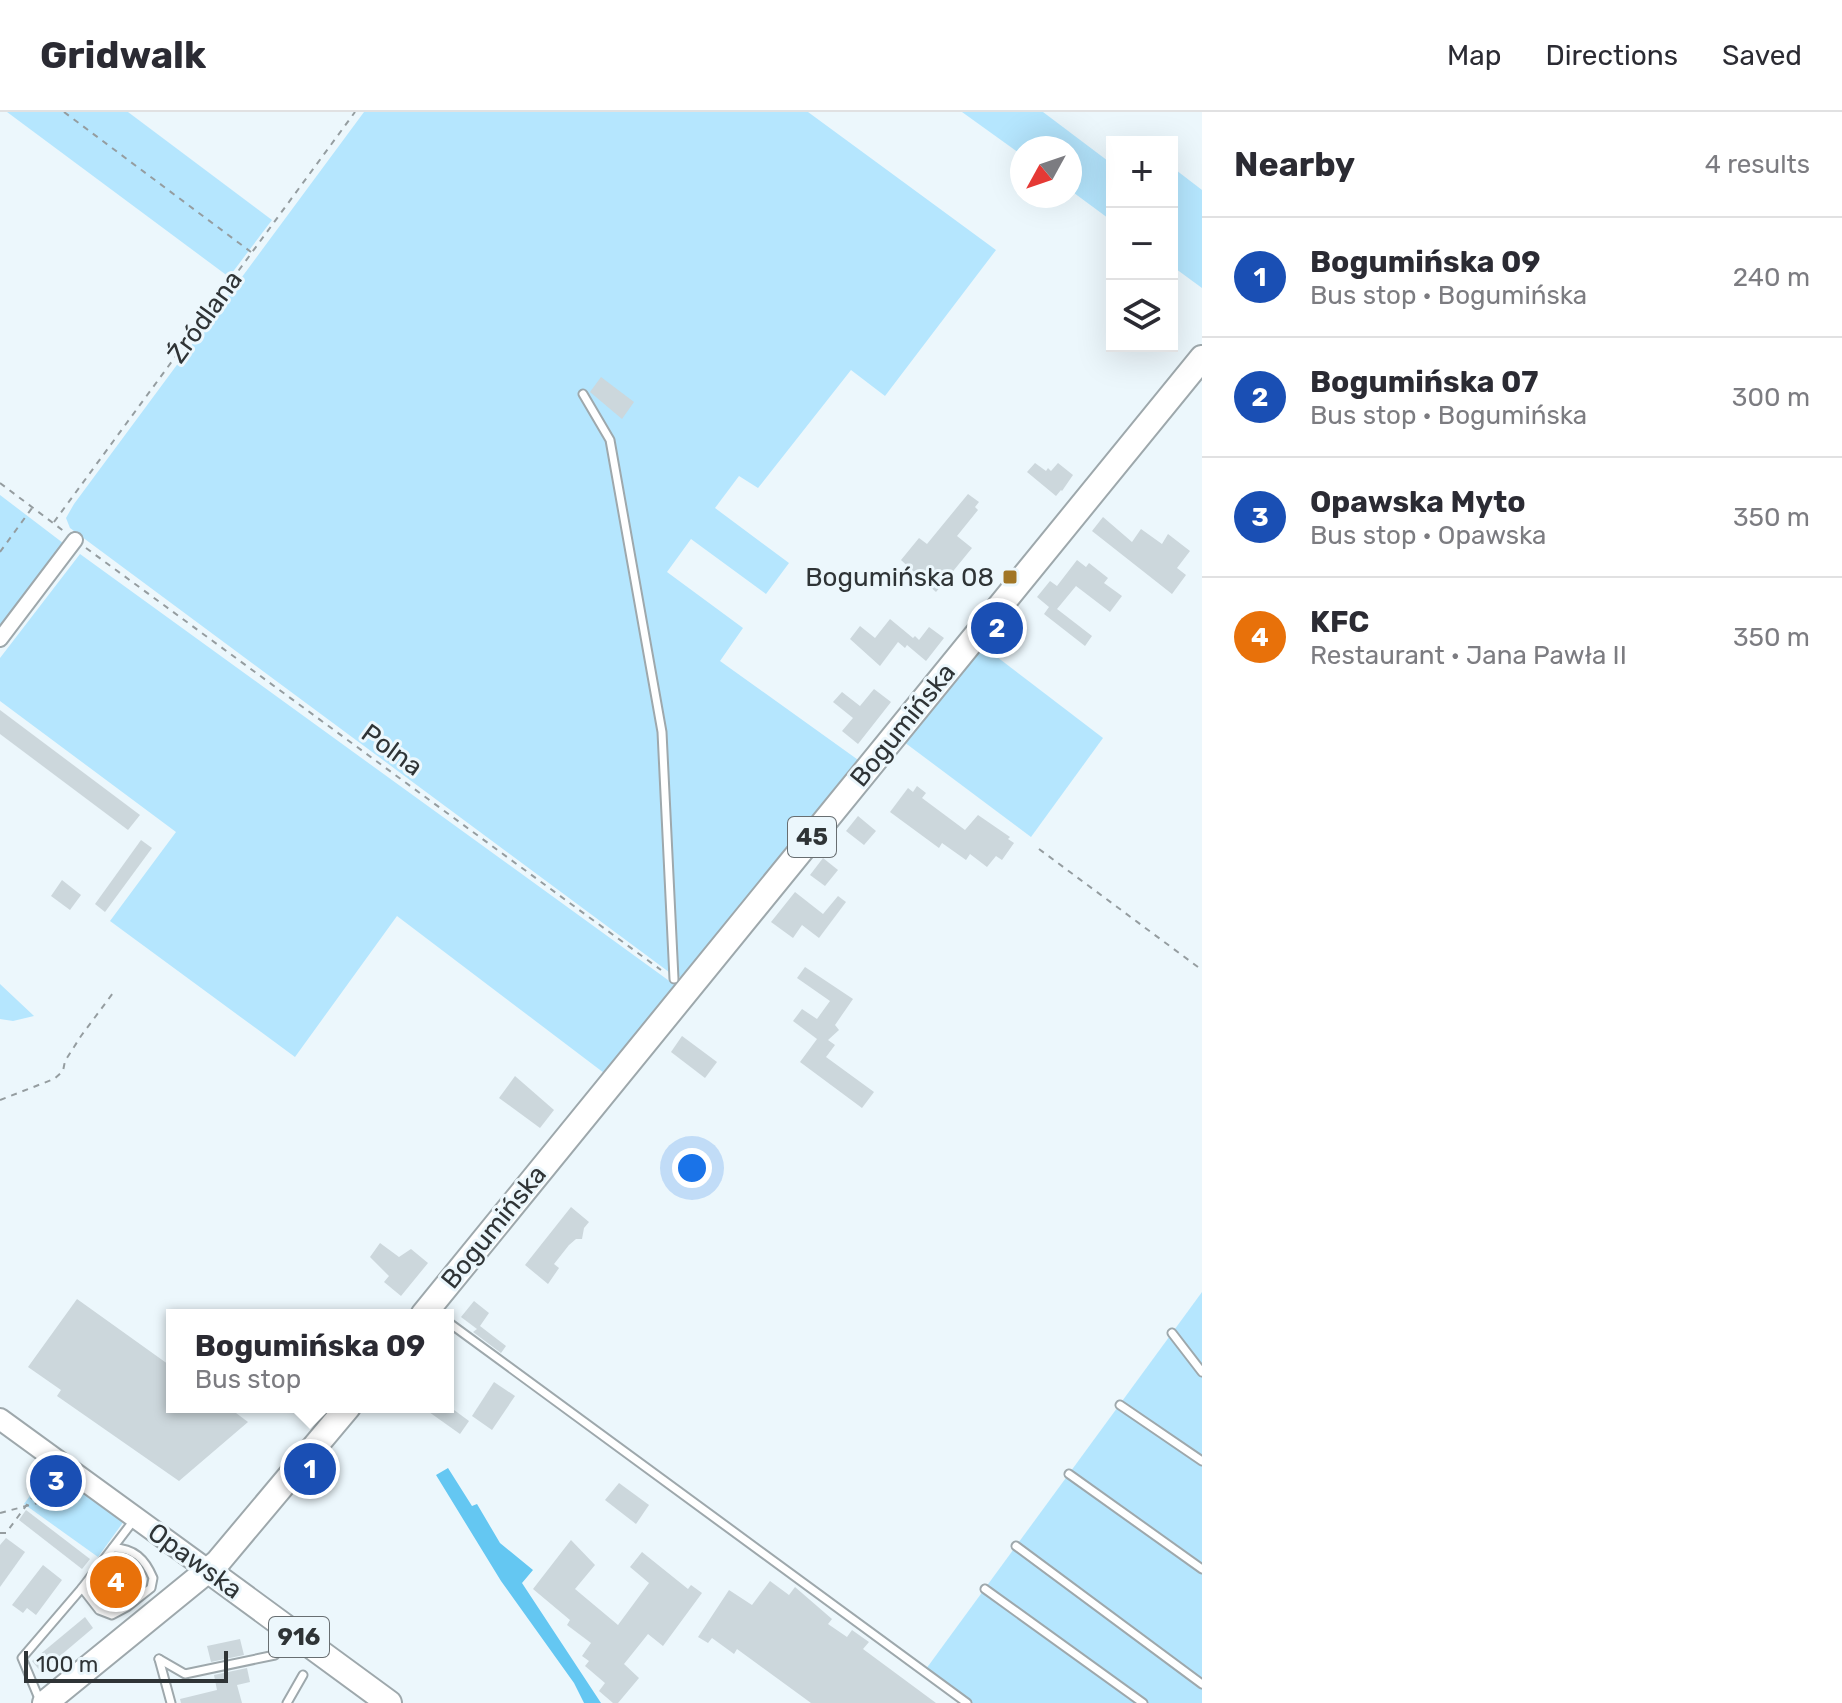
<!DOCTYPE html>
<meta charset="utf-8">
<style>
:root{--surface:#fff;--page:#f7f7f7;--text:#2b2b33;--muted:#7c7c81;--line:#e1e1e2;--accent:#a17626}
body{margin:0;font-family:Rubik,sans-serif;background:var(--page);color:var(--text)}
.controls{position:absolute;right:24px;top:24px;display:grid;overflow:hidden;border-radius:0px;box-shadow:0 8px 32px #0002}
.controls button{width:72px;height:72px;display:grid;place-items:center;padding:0;border:0;border-bottom:2px solid var(--line);background:var(--surface);color:var(--text);font:40px sans-serif}
.compass{position:absolute;left:1010px;top:24px;width:72px;height:72px;border-radius:50%;background:var(--surface);box-shadow:0 8px 32px #0002;rotate:230deg}
.scale{position:absolute;left:24px;bottom:20px;width:204px;box-sizing:border-box;padding-left:8px;border:4px solid #2f3436;border-top:0;font-size:22px;line-height:28px;white-space:nowrap;color:#2f3436;-webkit-text-stroke:6px #ecf7fc;paint-order:stroke}
.you{position:absolute;left:692px;top:1056px;width:28px;height:28px;margin:-20px;border:6px solid #fff;border-radius:50%;background:#1a73e8;box-shadow:0 0 0 12px #1a73e833}
.badge{display:grid;place-items:center;width:52px;height:52px;border-radius:50%;background:var(--accent);color:#fff;font-size:26px;font-weight:700}
.pin{position:absolute;translate:-50% -50%;border:4px solid #fff;box-shadow:0 2px 8px #0006}
.popup{position:absolute;left:166px;top:1197px;width:288px;height:104px;box-sizing:border-box;display:grid;place-content:center;border-radius:0px;background:var(--surface);filter:drop-shadow(0 2px 6px #0005);font-size:26px;white-space:nowrap;color:var(--muted)}
.popup b{font-size:30px;color:var(--text)}
.popup::after{content:'';position:absolute;left:50%;top:100%;margin-left:-16px;border:16px solid transparent;border-top-color:var(--surface)}
.list{margin:0;padding:0;list-style:none}
h2{display:flex;justify-content:space-between;align-items:center;height:104px;margin:0;padding:0 32px;font-size:34px}
h2 small{font-size:26px;font-weight:400;color:var(--muted)}
.list li{display:grid;grid-template-columns:52px 1fr auto;gap:24px;align-items:center;box-sizing:border-box;height:120px;padding:0 32px;border-top:2px solid var(--line)}
.list b{display:block;font-size:30px;white-space:nowrap}
.list p{margin:0;font-size:26px;white-space:nowrap;color:var(--muted)}
.list em{font-size:26px;font-style:normal;color:var(--muted)}
.icon{flex:none;width:44px;height:44px;fill:none;stroke:currentColor;stroke-width:2;stroke-linecap:round;stroke-linejoin:round}
.map{position:relative;flex:none;width:1202px;height:1591px;overflow:hidden}
header{display:flex;align-items:center;gap:48px;box-sizing:border-box;height:112px;padding:0 40px;background:var(--surface);border-bottom:2px solid var(--line)}
header strong{font-size:38px}
nav{display:flex;gap:44px;margin-inline-start:auto;font-size:28px}
main{display:flex}
aside{flex:1;background:var(--surface)}
.map>svg:first-child{display:block}
.green{fill:#b5e6fe}
.forest{fill:#64c7f2}
.building{fill:#ccd7dc}
.lines{fill:none;stroke-linecap:round;stroke-linejoin:round}
.service-casing{stroke:#9ea8ac;stroke-width:11}
.minor-casing{stroke:#9ea8ac;stroke-width:18}
.secondary-casing{stroke:#9ea8ac;stroke-width:24}
.primary-casing{stroke:#9ea8ac;stroke-width:28}
.path{stroke:#959da0;stroke-width:2;stroke-dasharray:6 6;stroke-linecap:butt}
.service{stroke:#fff;stroke-width:7}
.minor{stroke:#fff;stroke-width:14}
.secondary{stroke:#fff;stroke-width:20}
.primary{stroke:#fff;stroke-width:24}
.poi-dot{fill:#a17626;stroke:#ecf7fc;stroke-width:3}
.labels{text-anchor:middle;dominant-baseline:central;stroke-width:6;stroke-linejoin:round;paint-order:stroke}
.shield{fill:#ecf7fc;stroke:#686e71;stroke-width:2}
.shield-label{font-size:24px;font-weight:bold;fill:#2f3436}
.street-label{font-size:26px;fill:#2f3436;stroke:#ecf7fc}
.poi-label{font-size:26px;fill:#2f3436;stroke:#ecf7fc;text-anchor:end}
</style>
<header>
<strong>Gridwalk</strong>
<nav><a>Map</a><a>Directions</a><a>Saved</a></nav>
</header>
<main>
<div class="map">
<svg width="1202" height="1591" viewBox="0 0 1202 1591">
<rect width="100%" height="100%" fill="#ecf7fc"/>
<g class="green">
<polygon points="7,0 128,0 272,108 229,165"/>
<polygon points="364,0 808,0 996,138 885,284 851,258 758,376 739,364 715,396 789,451 766,482 691,427 667,460 743,516 720,549 861,650 684,866 673,863 70,416 66,406 74,392"/>
<polygon points="962,0 1043,0 1108,49 1112,45 1112,109 1070,78 1070,36 1022,36 1022,43"/>
<polygon points="1172,55 1202,78 1202,176 1172,154"/>
<polygon points="0,383 63,431 0,514"/>
<polygon points="80,442 679,876 608,964 397,804 295,945 110,809 176,720 0,589 0,546"/>
<polygon points="984,535 1103,626 1031,725 904,630"/>
<polygon points="0,872 34,904 13,909 0,907"/>
<polygon points="1202,1180 1202,1591 972,1591 926,1557"/>
<polygon points="50,1356 124,1409 98,1445 24,1392"/>
</g>
<polygon class="forest" points="448,1356 472,1394 477,1392 500,1431 533,1458 522,1471 601,1591 584,1591 574,1571 501,1469 436,1363"/>
<g class="building">
<polygon points="601,265 634,290 622,307 590,280"/>
<polygon points="1035,351 1046,359 1048,356 1051,359 1058,351 1073,363 1062,379 1061,378 1056,384 1027,360"/>
<polygon points="968,382 979,390 975,395 978,398 957,424 972,436 936,480 901,448 919,426 927,432"/>
<polygon points="1103,405 1132,430 1141,417 1162,432 1168,422 1190,439 1177,456 1186,463 1172,482 1092,419"/>
<polygon points="1077,448 1086,455 1089,451 1108,466 1104,471 1122,484 1110,500 1076,474 1057,497 1092,524 1085,534 1044,502 1049,495 1037,485 1050,469 1057,474"/>
<polygon points="890,507 913,526 915,524 919,528 929,515 944,526 926,549 907,533 905,536 898,530 880,554 850,527 860,514 875,526"/>
<polygon points="874,577 891,590 858,632 842,619 853,606 833,590 842,580 860,594"/>
<polygon points="0,598 140,703 128,718 0,622"/>
<polygon points="917,674 926,681 922,686 965,718 978,703 1010,725 1008,727 1014,731 1002,748 996,744 987,755 970,742 966,748 942,731 939,736 890,700 908,676 913,680"/>
<polygon points="858,704 876,719 864,733 846,719"/>
<polygon points="141,728 152,736 105,800 95,792"/>
<polygon points="823,746 838,758 825,774 810,763"/>
<polygon points="62,768 81,783 70,798 51,784"/>
<polygon points="795,780 823,802 838,784 846,790 819,826 802,813 793,826 771,810"/>
<polygon points="805,855 853,887 835,913 839,918 828,928 835,933 826,945 874,980 862,996 800,950 817,927 793,909 802,897 817,907 830,889 797,866"/>
<polygon points="682,924 717,950 705,966 671,940"/>
<polygon points="515,964 554,998 540,1016 499,986"/>
<polygon points="571,1095 589,1110 584,1116 582,1127 576,1127 569,1133 554,1152 559,1156 548,1172 525,1153"/>
<polygon points="380,1131 399,1145 411,1137 428,1151 401,1184 384,1170 389,1164 370,1145"/>
<polygon points="77,1187 172,1255 172,1295 228,1295 248,1310 179,1369 57,1284 61,1278 28,1255"/>
<polygon points="474,1189 489,1201 480,1214 506,1234 501,1241 473,1220 477,1217 461,1205"/>
<polygon points="494,1270 515,1284 492,1318 472,1304"/>
<polygon points="422,1295 450,1295 469,1309 460,1322"/>
<polygon points="619,1371 649,1393 636,1412 605,1388"/>
<polygon points="26,1398 90,1447 82,1457 19,1408"/>
<polygon points="6,1426 25,1440 0,1475 0,1433"/>
<polygon points="571,1428 595,1453 575,1477 618,1513 649,1471 630,1455 642,1440 688,1477 691,1473 702,1481 663,1534 648,1522 624,1552 639,1566 618,1591 613,1591 599,1579 605,1571 585,1554 589,1549 582,1544 591,1531 567,1513 570,1508 533,1477"/>
<polygon points="123,1446 138,1466 108,1490 95,1473 100,1469 97,1467"/>
<polygon points="43,1453 62,1468 36,1503 27,1496 23,1501 12,1493"/>
<polygon points="770,1469 789,1483 795,1475 832,1507 828,1512 847,1525 852,1518 869,1530 863,1537 936,1591 811,1591 737,1537 734,1542 712,1526 708,1531 698,1525 729,1478 752,1493"/>
<polygon points="85,1505 93,1516 41,1560 32,1549"/>
<polygon points="240,1527 244,1543 211,1550 207,1534"/>
<polygon points="247,1556 250,1570 237,1573 242,1591 181,1591 180,1587 217,1578 214,1563"/>
</g>
<g class="lines">
<defs>
<g id="service">
<polyline points="583,282 610,328 662,620 674,867"/>
<polyline points="448,1210 967,1591"/>
<polyline points="1172,1221 1202,1260"/>
<polyline points="1120,1293 1202,1349"/>
<polyline points="1069,1362 1202,1457"/>
<polyline points="1016,1434 1202,1572"/>
<path d="M82,1476L99,1498L112,1503L127,1495L151,1476L153,1466C145,1447 134,1436 113,1436"/>
<polyline points="985,1477 1143,1591"/>
<polyline points="159,1547 185,1562 275,1543"/>
<polyline points="159,1547 171,1591"/>
<polyline points="40,1589 22,1546 82,1476 134,1408"/>
<polyline points="287,1591 303,1563"/>
</g>
<polyline id="minor" points="0,527 75,428"/>
<polyline id="secondary" points="0,1307 209,1459"/>
<g id="primary">
<polyline points="423,1203 1202,246"/>
<polyline points="209,1459 389,1591"/>
<polyline points="45,1591 218,1450 348,1295"/>
</g>
</defs>
<use href="#service" class="service-casing"/>
<use href="#minor" class="minor-casing"/>
<use href="#secondary" class="secondary-casing"/>
<use href="#primary" class="primary-casing"/>
<g class="path">
<polyline points="64,0 251,140"/>
<polyline points="0,371 65,420"/>
<polyline points="54,410 355,0"/>
<polyline points="86,436 661,858"/>
<polyline points="0,440 32,396"/>
<polyline points="1039,737 1202,858"/>
<polyline points="0,988 54,967 63,959 65,949 81,924 113,881"/>
<polyline points="0,1401 75,1381"/>
<polyline points="0,1421 6,1421 48,1364"/>
</g>
<use href="#service" class="service"/>
<use href="#minor" class="minor"/>
<use href="#secondary" class="secondary"/>
<use href="#primary" class="primary"/>
</g>
<rect class="poi-dot" x="1002" y="457" width="16" height="16" rx="4"/>
<g class="labels">
<g class="shield">
<rect x="788" y="705" width="48" height="40" rx="6"/>
<rect x="269" y="1505" width="60" height="40" rx="6"/>
</g>
<g class="shield-label">
<text x="812" y="725">45</text>
<text x="299" y="1525">916</text>
</g>
<g class="street-label">
<text transform="translate(205 205) rotate(-54)">Źródlana</text>
<text transform="translate(903 613) rotate(-51)">Bogumińska</text>
<text transform="translate(392 638) rotate(36)">Polna</text>
<text transform="translate(494 1115) rotate(-51)">Bogumińska</text>
<text transform="translate(195 1449) rotate(36)">Opawska</text>
</g>
<g class="poi-label">
<text x="994" y="465">Bogumińska 08</text>
</g>
</g>
</svg>
<div class="controls">
<button>+</button>
<button>−</button>
<button><svg class="icon" aria-label="layers" viewBox="0 0 24 24"><path d="M12 4l9 5-9 5-9-5zM3 14l9 5 9-5"/></svg></button>
</div>
<svg class="compass" viewBox="-18 -18 36 36"><path d="M0-13l5 13h-10z" fill="#e53935"/><path d="M0 13l5-13h-10z" fill="#7c7c81"/></svg>
<div class="scale">100 m</div>
<div class="you"></div>
<div class="pin badge" style="left:310px;top:1357px;background:#1a4fb4">1</div>
<div class="popup"><b>Bogumińska 09</b>Bus stop</div>
<div class="pin badge" style="left:997px;top:516px;background:#1a4fb4">2</div>
<div class="pin badge" style="left:56px;top:1369px;background:#1a4fb4">3</div>
<div class="pin badge" style="left:116px;top:1470px;background:#e8710a">4</div>
</div>
<aside>
<h2>Nearby<small>4 results</small></h2>
<ul class="list">
<li><span class="badge" style="background:#1a4fb4">1</span><div><b>Bogumińska 09</b><p>Bus stop · Bogumińska</p></div><em>240 m</em></li>
<li><span class="badge" style="background:#1a4fb4">2</span><div><b>Bogumińska 07</b><p>Bus stop · Bogumińska</p></div><em>300 m</em></li>
<li><span class="badge" style="background:#1a4fb4">3</span><div><b>Opawska Myto</b><p>Bus stop · Opawska</p></div><em>350 m</em></li>
<li><span class="badge" style="background:#e8710a">4</span><div><b>KFC</b><p>Restaurant · Jana Pawła II</p></div><em>350 m</em></li>
</ul>
</aside>
</main>
